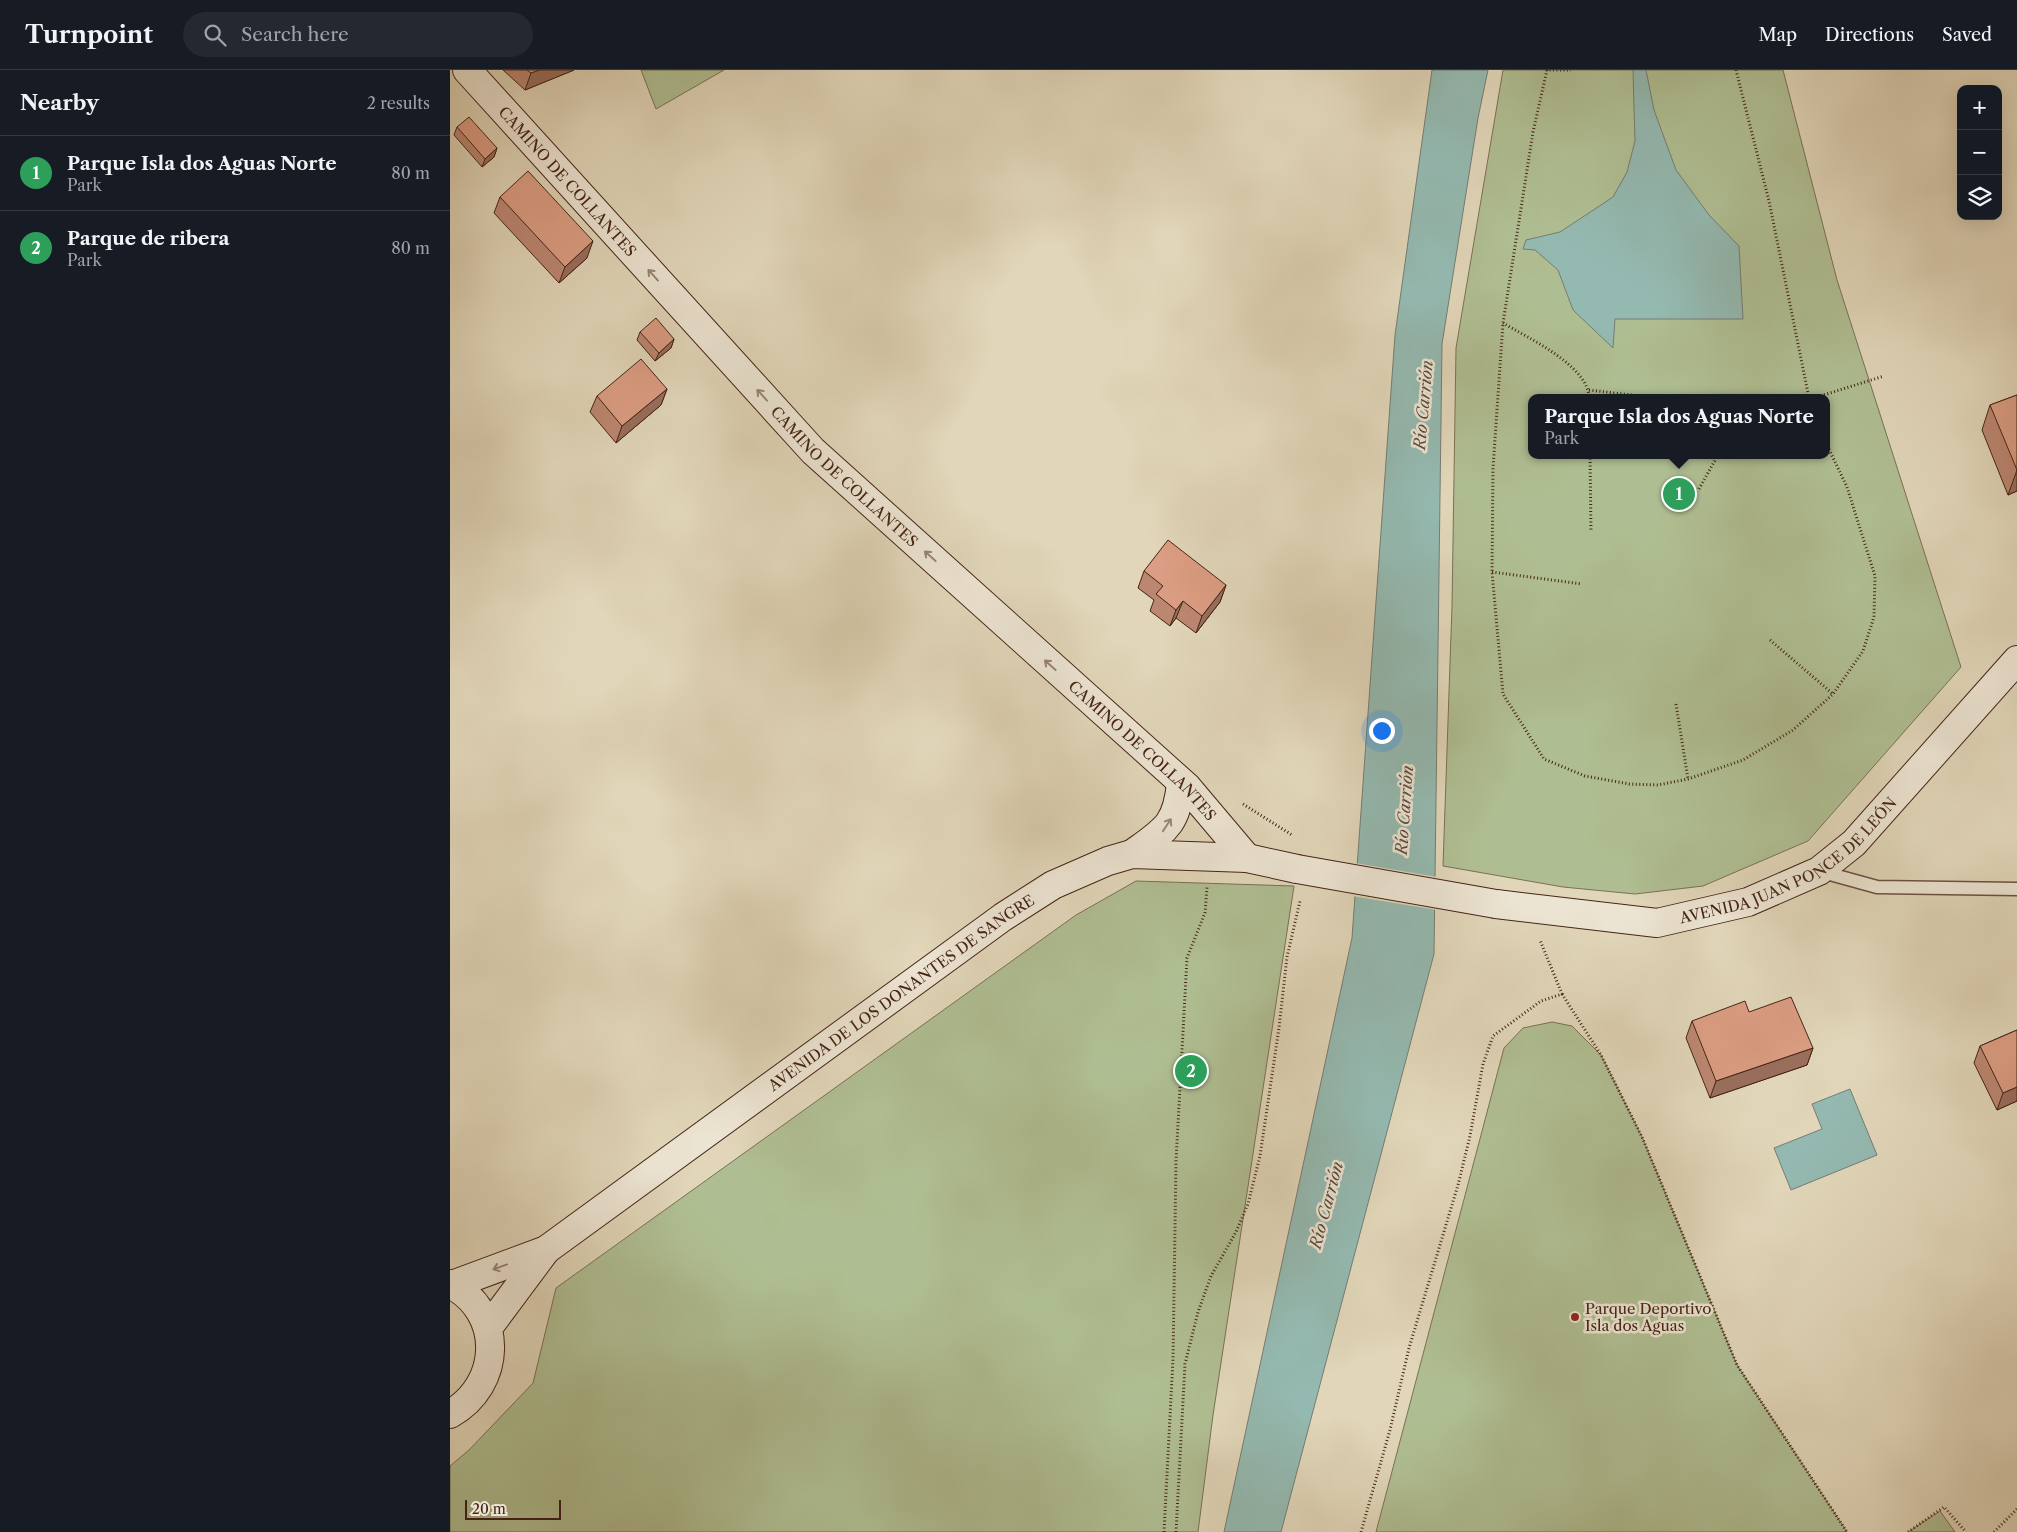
<!DOCTYPE html>
<meta charset="utf-8">
<style>
:root{--surface:#171b24;--page:#242831;--text:#f1f3f6;--muted:#9ea1a6;--line:#363941;--accent:#2563eb}
body{margin:0;font-family:"Libre Caslon Text",serif;background:var(--page);color:var(--text)}
.controls{position:absolute;right:15px;top:15px;display:grid;overflow:hidden;border-radius:10px;box-shadow:0 5px 20px #0002}
.controls button{width:45px;height:45px;display:grid;place-items:center;padding:0;border:0;border-bottom:1px solid var(--line);background:var(--surface);color:var(--text);font:25px sans-serif}
.scale{position:absolute;left:15px;bottom:12px;width:96px;box-sizing:border-box;padding-left:5px;border:2px solid #452417;border-top:0;font-size:14px;line-height:18px;white-space:nowrap;color:#452417;-webkit-text-stroke:4px #ece4d2;paint-order:stroke}
.you{position:absolute;left:931px;top:660px;width:18px;height:18px;margin:-12px;border:4px solid #fff;border-radius:50%;background:#1a73e8;box-shadow:0 0 0 8px #1a73e833}
.badge{display:grid;place-items:center;width:32px;height:32px;border-radius:50%;background:var(--accent);color:#fff;font-size:16px;font-weight:700}
.pin{position:absolute;translate:-50% -50%;border:2px solid #fff;box-shadow:0 1px 5px #0006}
.popup{position:absolute;left:1078px;top:324px;width:302px;height:65px;box-sizing:border-box;display:grid;place-content:center;border-radius:10px;background:var(--surface);filter:drop-shadow(0 1px 4px #0005);font-size:16px;white-space:nowrap;color:var(--muted)}
.popup b{font-size:19px;color:var(--text)}
.popup::after{content:'';position:absolute;left:50%;top:100%;margin-left:-10px;border:10px solid transparent;border-top-color:var(--surface)}
.list{margin:0;padding:0;list-style:none}
h2{display:flex;justify-content:space-between;align-items:center;height:65px;margin:0;padding:0 20px;font-size:21px}
h2 small{font-size:16px;font-weight:400;color:var(--muted)}
.list li{display:grid;grid-template-columns:32px 1fr auto;gap:15px;align-items:center;box-sizing:border-box;height:75px;padding:0 20px;border-top:1px solid var(--line)}
.list b{display:block;font-size:19px;white-space:nowrap}
.list p{margin:0;font-size:16px;white-space:nowrap;color:var(--muted)}
.list em{font-size:16px;font-style:normal;color:var(--muted)}
.icon{flex:none;width:28px;height:28px;fill:none;stroke:currentColor;stroke-width:2;stroke-linecap:round;stroke-linejoin:round}
.map{position:relative;flex:none;width:1567px;height:1462px;overflow:hidden}
header{display:flex;align-items:center;gap:30px;box-sizing:border-box;height:70px;padding:0 25px;background:var(--surface);border-bottom:1px solid var(--line)}
header strong{font-size:24px}
nav{display:flex;gap:28px;margin-inline-start:auto;font-size:18px}
.search{width:350px;height:45px;background:var(--page);display:flex;align-items:center;gap:12px;box-sizing:border-box;padding:0 18px;border-radius:28px;color:var(--muted);font-size:19px}
main{display:flex}
aside{flex:1;background:var(--surface)}
.map>svg:first-child{display:block}
.green{fill:#afbe92;stroke:#7a7154;fill-rule:evenodd}
.water{fill:#94b9b0;stroke:#747d73}
.pier{fill:#e1d6b9}
.lines{fill:none;stroke-linecap:round;stroke-linejoin:round}
.lane-casing{stroke:#6c5040;stroke-width:15}
.secondary-casing{stroke:#452417;stroke-width:30}
.path{stroke:#452417;stroke-width:3;stroke-dasharray:1 2.5;stroke-linecap:butt}
.lane{stroke:#ece4d2;stroke-width:12}
.secondary{stroke:#ece4d2;stroke-width:28}
.secondary-bridge-casing{stroke:#452417;stroke-width:30;stroke-linecap:butt}
.secondary-bridge{stroke:#ece4d2;stroke-width:28}
.wall{fill:#bc8771;stroke:#452417}
.shaded-wall{fill:#996e5c;stroke:#452417}
.building{fill:#db9d83;stroke:#452417}
.oneway{stroke:#988474}
.poi-dot{fill:#8f2418;stroke:#ece4d2;stroke-width:2}
.labels{text-anchor:middle;dominant-baseline:central;stroke-width:5;stroke-linejoin:round;paint-order:stroke}
.street-label{font-size:15px;fill:#452417;stroke:#ece4d2}
.poi-label{font-size:15px;fill:#452417;stroke:#ece4d2;text-anchor:start}
.water-label{font-size:16px;font-style:italic;fill:#59493d;stroke:#ece4d2}
</style>
<header>
<strong>Turnpoint</strong>
<div class="search"><svg class="icon" aria-label="search" viewBox="0 0 24 24"><circle cx="10" cy="10" r="6"/><path d="M15 15l6 6"/></svg>Search here</div>
<nav><a>Map</a><a>Directions</a><a>Saved</a></nav>
</header>
<main>
<aside>
<h2>Nearby<small>2 results</small></h2>
<ul class="list">
<li><span class="badge" style="background:#2e9e5b">1</span><div><b>Parque Isla dos Aguas Norte</b><p>Park</p></div><em>80 m</em></li>
<li><span class="badge" style="background:#2e9e5b">2</span><div><b>Parque de ribera</b><p>Park</p></div><em>80 m</em></li>
</ul>
</aside>
<div class="map">
<svg width="1567" height="1462" viewBox="0 0 1567 1462">
<rect width="100%" height="100%" fill="#e1d6b9"/>
<filter id="stains"><feTurbulence type="fractalNoise" baseFrequency=".004" numOctaves="4"/><feColorMatrix values="0 0 0 0 .2 0 0 0 0 .09 0 0 0 0 .02 0 0 0 .5 -.17"/></filter>
<radialGradient id="worn" r=".72"><stop offset=".6" stop-color="#630" stop-opacity="0"/><stop offset="1" stop-color="#630" stop-opacity=".3"/></radialGradient>
<g class="green">
<polygon points="191,0 274,0 206,39"/>
<path d="M1053,0H1333L1387,210L1511,597L1358,771L1253,816L1185,824L1113,817L993,796L1002,536L1006,278ZM1082,328H1376V385H1082Z"/>
<polygon points="686,811 844,816 763,1345 748,1462 0,1462 0,1396 19,1380 83,1313 106,1218 626,845"/>
<polygon points="1102,952 1122,956 1151,985 1192,1067 1287,1295 1397,1462 926,1462 1054,978 1073,958"/>
<polygon points="1490,1441 1505,1462 1458,1462"/>
</g>
<g class="water">
<polygon points="982,0 1038,0 1028,48 992,274 984,884 831,1462 774,1462 902,868 945,265"/>
<polygon points="1183,0 1196,0 1204,40 1226,100 1259,145 1289,176 1293,249 1165,249 1163,278 1123,240 1108,200 1085,180 1073,179 1076,170 1110,162 1163,127 1177,102 1185,71"/>
<polygon points="1400,1019 1427,1085 1341,1120 1324,1078 1372,1059 1362,1034"/>
</g>
<polygon class="pier" points="905,793 987,807 987,840 902,826"/>
<g class="lines">
<defs>
<polyline id="lane" points="1369,801 1427,817 1567,819"/>
<g id="secondary">
<path id="s1" d="M17,0L363,381L737,717L797,788"/>
<path d="M682,784C715,760 727,755 731,713"/>
<path id="s2" d="M1046,834L1207,853L1298,832L1369,801L1404,773L1567,590"/>
<path d="M0,1214C55,1242 52,1315 0,1344"/>
<path id="s3" d="M2,1215L96,1180L553,847L603,815L658,791L682,784L797,788L847,799"/>
<polyline points="38,1258 96,1180"/>
</g>
</defs>
<use href="#lane" class="lane-casing"/>
<use href="#secondary" class="secondary-casing"/>
<g class="path">
<polyline points="1096,0 1121,0"/>
<polyline points="1097,0 1083,62 1053,253 1043,398 1042,502 1053,624 1094,689 1135,706 1179,714 1208,715 1238,709 1293,690 1343,660 1383,624 1413,581 1424,547 1425,506 1397,417 1376,373"/>
<polyline points="1286,0 1319,131 1359,328"/>
<path d="M1053,253C1078,268 1139,296 1139,328"/>
<polyline points="1139,320 1198,327 1233,328"/>
<polyline points="1364,328 1434,306"/>
<polyline points="1140,385 1141,462"/>
<polyline points="1249,419 1268,385"/>
<polyline points="1042,502 1132,514"/>
<polyline points="1320,570 1383,624"/>
<polyline points="1226,634 1238,709"/>
<polyline points="793,734 842,765"/>
<polyline points="1112,924 1151,985 1192,1067 1287,1295 1397,1462"/>
<polyline points="714,1462 723,1289 726,1091 737,888 755,843 757,817"/>
<polyline points="726,1462 735,1294 748,1242 761,1206 786,1162 798,1134 810,1086 829,958 837,887 850,831"/>
<polyline points="911,1462 940,1360 959,1278 1008,1115 1020,1066 1033,994 1043,966 1091,931 1112,924 1090,870"/>
<polyline points="1458,1462 1494,1437 1516,1462"/>
<polyline points="1544,1462 1567,1439"/>
</g>
<use href="#lane" class="lane"/>
<use href="#secondary" class="secondary"/>
<defs>
<polyline id="secondary-bridge" points="847,799 1046,834"/>
</defs>
<use href="#secondary-bridge" class="secondary-bridge-casing"/>
<use href="#secondary-bridge" class="secondary-bridge"/>
</g>
<g class="wall">
<polygon points="53,0 124,0 75,20"/>
<polygon points="7,57 47,78 44,87 32,97 4,65"/>
<polygon points="50,127 137,188 109,213 44,143"/>
<polygon points="190,262 224,269 221,278 205,291 187,270"/>
<polygon points="217,319 211,335 166,373 140,342 147,326"/>
<polygon points="1567,325 1567,421 1558,425 1532,360 1540,335"/>
<polygon points="694,501 776,515 770,532 746,563 726,548 720,556 700,541 704,530 688,518"/>
<polygon points="1242,951 1363,978 1357,995 1260,1028 1236,968"/>
<polygon points="1567,960 1567,1031 1547,1040 1524,993 1530,976"/>
</g>
<g class="shaded-wall">
<polygon points="89,0 124,0 75,20 81,3"/>
<polygon points="47,78 44,87 32,97 35,89"/>
<polygon points="143,171 137,188 109,213 115,197"/>
<polygon points="224,269 221,278 205,291 209,283"/>
<polygon points="217,319 211,335 166,373 172,356"/>
<polygon points="1567,400 1567,421 1558,425"/>
<polygon points="776,515 770,532 746,563 752,546"/>
<polygon points="733,531 726,548 720,556 726,540"/>
<polygon points="1363,978 1357,995 1260,1028 1266,1011"/>
<polygon points="1567,1017 1567,1031 1547,1040 1553,1023"/>
</g>
<g class="building">
<polygon points="77,0 89,0 81,3"/>
<polygon points="19,47 47,78 35,89 7,57"/>
<polygon points="78,101 143,171 115,197 50,127"/>
<polygon points="206,248 224,269 209,283 190,262"/>
<polygon points="191,289 217,319 172,356 147,326"/>
<polygon points="1567,325 1567,400 1540,335"/>
<polygon points="718,470 776,515 752,546 733,531 726,540 706,524 713,516 694,501"/>
<polygon points="1341,927 1363,978 1266,1011 1242,951 1295,931 1299,942"/>
<polygon points="1567,960 1567,1017 1553,1023 1530,976"/>
</g>
<defs><path id="oneway-shaft" d="M-6 0H5M1.5-3L5.5 0L1.5 3" fill="none" stroke-width="1.6" stroke-linecap="round" stroke-linejoin="round" transform="scale(1.25)"/></defs>
<g class="oneway">
<use href="#oneway-shaft" transform="translate(203 205) rotate(-132)"/>
<use href="#oneway-shaft" transform="translate(312 325) rotate(-132)"/>
<use href="#oneway-shaft" transform="translate(480 486) rotate(-138)"/>
<use href="#oneway-shaft" transform="translate(600 595) rotate(-138)"/>
<use href="#oneway-shaft" transform="translate(717 755) rotate(-57)"/>
<use href="#oneway-shaft" transform="translate(50 1197) rotate(160)"/>
</g>
<circle class="poi-dot" cx="1125" cy="1247" r="5"/>
<g class="labels">
<g class="street-label">
<text stroke="none"><textPath href="#s1" startOffset="150">CAMINO DE COLLANTES</textPath></text>
<text stroke="none"><textPath href="#s1" startOffset="555">CAMINO DE COLLANTES</textPath></text>
<text stroke="none"><textPath href="#s1" startOffset="960">CAMINO DE COLLANTES</textPath></text>
<text stroke="none"><textPath href="#s2" startOffset="311">AVENIDA JUAN PONCE DE LEÓN</textPath></text>
<text stroke="none"><textPath href="#s3" startOffset="539">AVENIDA DE LOS DONANTES DE SANGRE</textPath></text>
</g>
<g class="poi-label">
<text x="1135" y="1238">Parque Deportivo<tspan x="1135" dy="17">Isla dos Aguas</tspan></text>
</g>
<g class="water-label">
<text transform="translate(973 335) rotate(-85)">Río Carrión</text>
<text transform="translate(954 740) rotate(-86)">Río Carrión</text>
<text transform="translate(876 1135) rotate(-75)">Río Carrión</text>
</g>
</g>
<rect width="100%" height="100%" filter="url(#stains)"/>
<rect width="100%" height="100%" fill="url(#worn)"/>
</svg>
<div class="controls">
<button>+</button>
<button>−</button>
<button><svg class="icon" aria-label="layers" viewBox="0 0 24 24"><path d="M12 4l9 5-9 5-9-5zM3 14l9 5 9-5"/></svg></button>
</div>
<div class="scale">20 m</div>
<div class="you"></div>
<div class="pin badge" style="left:1229px;top:424px;background:#2e9e5b">1</div>
<div class="popup"><b>Parque Isla dos Aguas Norte</b>Park</div>
<div class="pin badge" style="left:741px;top:1001px;background:#2e9e5b">2</div>
</div>
</main>
